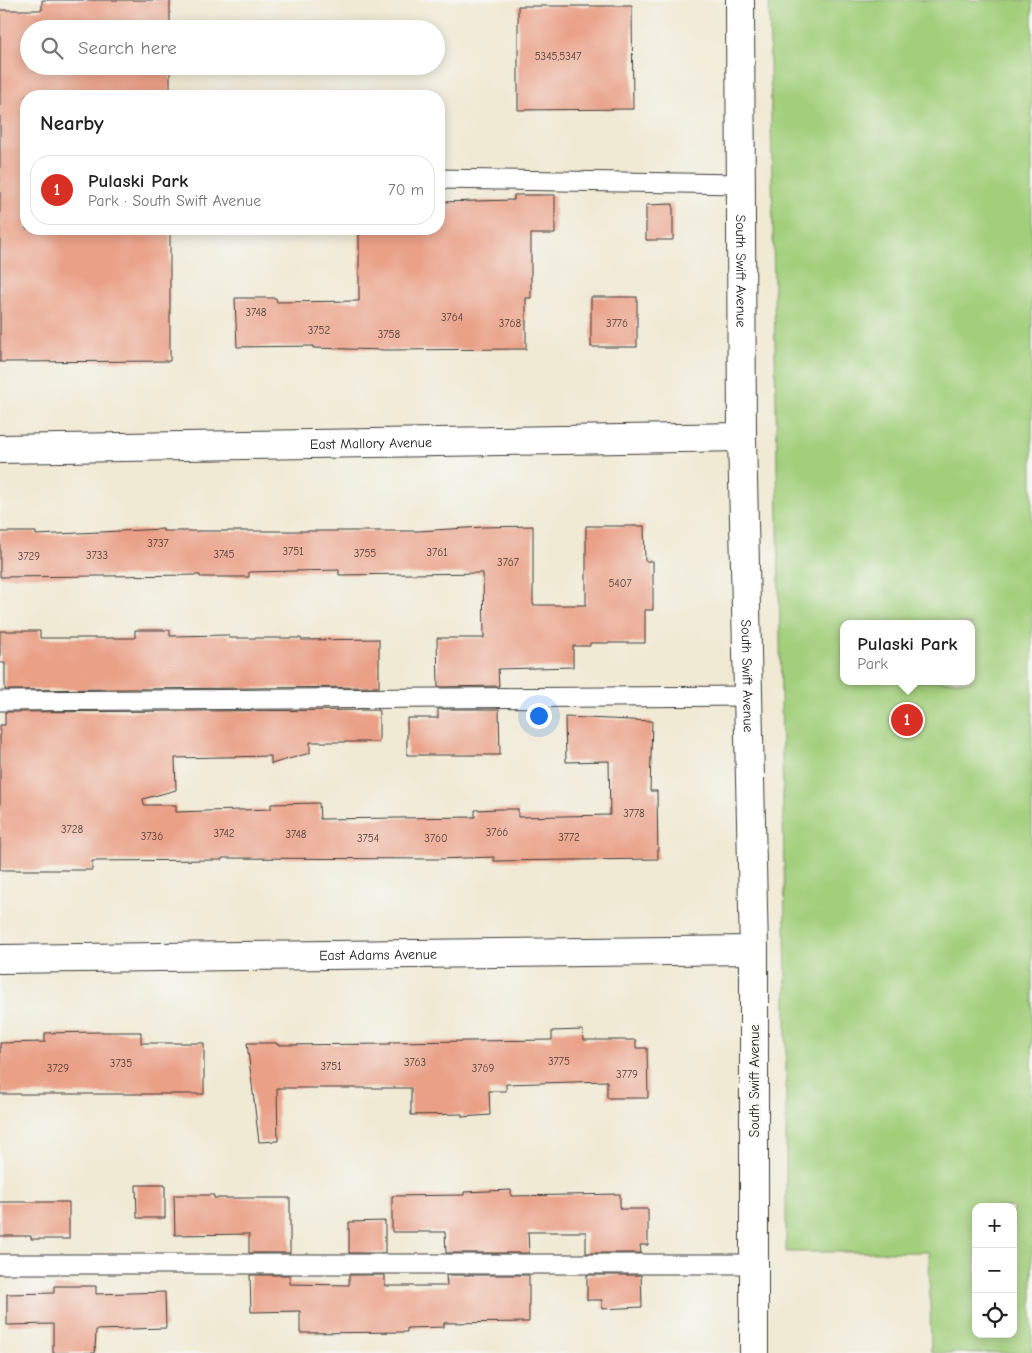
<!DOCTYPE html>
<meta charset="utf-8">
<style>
:root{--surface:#fff;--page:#f6f6f6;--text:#222;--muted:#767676;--line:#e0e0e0;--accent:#d93025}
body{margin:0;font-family:"Comic Neue",sans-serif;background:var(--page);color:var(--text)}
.controls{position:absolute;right:15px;bottom:15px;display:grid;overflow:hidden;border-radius:10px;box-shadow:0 2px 12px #0003}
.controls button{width:45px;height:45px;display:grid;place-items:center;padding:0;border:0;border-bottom:1px solid var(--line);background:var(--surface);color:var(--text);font:25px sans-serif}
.you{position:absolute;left:538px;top:715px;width:18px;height:18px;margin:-12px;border:4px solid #fff;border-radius:50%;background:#1a73e8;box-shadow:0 0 0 8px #1a73e833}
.badge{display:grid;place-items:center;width:32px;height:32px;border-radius:50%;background:var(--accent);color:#fff;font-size:16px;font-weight:700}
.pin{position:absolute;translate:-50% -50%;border:2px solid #fff;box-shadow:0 1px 5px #0006}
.popup{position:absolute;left:840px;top:620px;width:135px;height:65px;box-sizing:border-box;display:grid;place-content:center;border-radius:10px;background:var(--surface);filter:drop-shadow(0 1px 4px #0005);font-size:16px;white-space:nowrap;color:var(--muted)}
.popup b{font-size:19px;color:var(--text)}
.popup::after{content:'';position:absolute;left:50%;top:100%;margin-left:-10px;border:10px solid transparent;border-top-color:var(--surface)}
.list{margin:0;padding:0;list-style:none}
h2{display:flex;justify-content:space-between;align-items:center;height:65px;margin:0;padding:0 20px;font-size:21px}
h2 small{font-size:16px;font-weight:400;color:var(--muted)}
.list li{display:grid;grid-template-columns:32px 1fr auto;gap:15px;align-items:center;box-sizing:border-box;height:70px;margin:0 10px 10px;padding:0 10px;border:1px solid var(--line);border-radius:20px}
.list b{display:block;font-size:19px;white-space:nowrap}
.list p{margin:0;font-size:16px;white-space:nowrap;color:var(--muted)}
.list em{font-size:16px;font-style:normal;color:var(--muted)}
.icon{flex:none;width:28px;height:28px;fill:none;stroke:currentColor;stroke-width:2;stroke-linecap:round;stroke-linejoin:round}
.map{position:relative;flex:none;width:1032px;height:1353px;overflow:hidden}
.search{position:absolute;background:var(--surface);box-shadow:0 2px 12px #0003;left:20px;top:20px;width:425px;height:55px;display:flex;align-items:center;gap:12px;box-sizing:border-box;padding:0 18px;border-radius:28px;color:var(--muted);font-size:19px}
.panel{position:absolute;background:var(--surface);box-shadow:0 2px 12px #0003;left:20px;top:90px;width:425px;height:145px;border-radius:20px}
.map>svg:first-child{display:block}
.green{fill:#a3cf7b;stroke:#60764c;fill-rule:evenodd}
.building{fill:#eaa087}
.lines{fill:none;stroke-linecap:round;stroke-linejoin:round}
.lane-casing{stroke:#3c3b37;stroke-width:21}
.street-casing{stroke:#3c3b37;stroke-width:30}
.lane{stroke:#fff;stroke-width:19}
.street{stroke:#fff;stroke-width:28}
.labels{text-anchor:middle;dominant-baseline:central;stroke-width:4;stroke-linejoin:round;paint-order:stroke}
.number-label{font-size:11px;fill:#503d37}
.street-label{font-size:14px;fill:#1c1c1c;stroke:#f6f6f2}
</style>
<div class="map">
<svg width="1032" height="1353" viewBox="0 0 1032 1353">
<rect width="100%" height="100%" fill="#f6f6f2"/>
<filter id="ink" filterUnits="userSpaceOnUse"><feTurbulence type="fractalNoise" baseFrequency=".02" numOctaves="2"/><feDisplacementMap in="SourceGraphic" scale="10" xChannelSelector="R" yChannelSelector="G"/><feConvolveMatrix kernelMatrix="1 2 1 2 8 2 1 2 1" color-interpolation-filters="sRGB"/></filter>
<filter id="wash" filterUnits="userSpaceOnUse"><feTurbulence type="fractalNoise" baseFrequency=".0096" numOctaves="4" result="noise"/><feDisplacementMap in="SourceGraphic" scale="20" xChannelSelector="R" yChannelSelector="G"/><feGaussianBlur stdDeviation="1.12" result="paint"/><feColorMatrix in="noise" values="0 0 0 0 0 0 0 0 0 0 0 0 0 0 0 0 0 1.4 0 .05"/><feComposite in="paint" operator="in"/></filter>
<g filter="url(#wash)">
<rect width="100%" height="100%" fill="#f0e9d3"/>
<path class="green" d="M769,0H1032V1353H931L929,1252H786V986ZM843,624H971V681H843ZM976,1207H1013V1334H976Z"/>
<g id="blocks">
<g class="building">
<polygon points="42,0 170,0 170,29 29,29 29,66 170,66 170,96 26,96 26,229 170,229 170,361 0,362 0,10 42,10"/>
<polygon points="518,6 632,6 633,109 518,110"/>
<polygon points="514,195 555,195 555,234 531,234 531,298 526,298 526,349 384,350 313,348 313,346 237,347 235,298 276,298 277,302 359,301 359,229 439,229 439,202 514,200"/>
<polygon points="673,204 673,240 646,240 646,205"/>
<rect x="591" y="297" width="46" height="50"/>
<polygon points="533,526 533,605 586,605 586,526 644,526 645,561 653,561 653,610 645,610 645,643 590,643 590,646 573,646 573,667 498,669 499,686 438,687 437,638 484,638 483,573 339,575 339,570 249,572 249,577 200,577 200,575 0,577 0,532 36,532 36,535 163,529 163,531 418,531 483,527"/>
<polygon points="135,630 170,630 170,636 229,635 229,638 301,638 301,640 379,639 379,687 5,690 5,663 0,663 0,631 40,631 40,638 135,638"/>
<polygon points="438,709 499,709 500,755 407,755 407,718 438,718"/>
<polygon points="379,710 379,742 310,742 310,753 271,764 271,756 175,758 176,790 143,799 144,805 176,805 176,812 271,809 271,804 319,803 320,819 475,817 475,810 500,809 518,809 518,817 610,815 609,761 566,762 565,717 652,721 650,791 657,791 658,859 494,861 494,857 438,859 222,858 222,860 92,861 92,870 0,870 0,725 5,725 5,712"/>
<polygon points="583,1030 584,1040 636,1040 636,1048 647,1048 648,1098 607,1098 607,1081 506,1084 506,1091 489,1091 490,1115 462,1117 462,1114 411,1115 411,1088 277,1088 278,1141 259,1142 247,1043 277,1043 277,1045 390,1044 390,1042 552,1040 552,1031"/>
<polygon points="101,1032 141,1032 141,1043 204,1043 204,1094 0,1094 0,1043 45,1042 45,1033"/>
<polygon points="136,1185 165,1185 165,1218 137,1218"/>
<polygon points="511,1190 511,1196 620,1194 620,1209 648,1209 648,1245 640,1245 641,1253 586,1253 586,1232 528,1232 529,1253 446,1253 445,1232 392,1232 392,1196 464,1195 464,1192"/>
<polygon points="174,1195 214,1195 214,1198 290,1198 290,1253 249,1253 249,1234 175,1235"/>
<polygon points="0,1202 69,1202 69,1239 31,1239 31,1236 0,1236"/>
<polygon points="385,1221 385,1253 349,1253 349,1222"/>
<polygon points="250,1275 290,1275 290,1284 349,1285 349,1275 385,1275 385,1286 447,1286 446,1275 529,1275 529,1322 444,1323 444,1327 407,1328 407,1332 300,1333 300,1311 251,1312"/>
<polygon points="587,1275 641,1275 642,1307 602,1309 602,1300 587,1300"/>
<polygon points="54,1286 96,1286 96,1294 165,1292 166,1328 96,1330 95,1353 53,1353 53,1324 7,1325 7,1294 54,1293"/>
</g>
</g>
</g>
<g filter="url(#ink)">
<use href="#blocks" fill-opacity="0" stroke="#3c3b37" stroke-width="1"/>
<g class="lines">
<defs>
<g id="lane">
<polyline points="439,179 740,184"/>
<polyline points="0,701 748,696"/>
<polyline points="0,1264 754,1264"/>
</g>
<g id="street">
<path id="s1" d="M740,0L742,437L754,950V1353"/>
<path id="s2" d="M0,449L742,437"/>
<path id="s3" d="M0,959L754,950"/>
</g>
</defs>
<use href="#lane" class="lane-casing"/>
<use href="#street" class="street-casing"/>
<use href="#lane" class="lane"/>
<use href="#street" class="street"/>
</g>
</g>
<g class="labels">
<g class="number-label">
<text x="558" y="56">5345,5347</text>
<text x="256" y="312">3748</text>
<text x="452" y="317">3764</text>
<text x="510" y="323">3768</text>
<text x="617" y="323">3776</text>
<text x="319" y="330">3752</text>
<text x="389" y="334">3758</text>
<text x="158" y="543">3737</text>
<text x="293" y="551">3751</text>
<text x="437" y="552">3761</text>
<text x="365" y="553">3755</text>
<text x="224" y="554">3745</text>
<text x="97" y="555">3733</text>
<text x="29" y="556">3729</text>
<text x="508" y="562">3767</text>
<text x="620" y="583">5407</text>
<text x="634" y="813">3778</text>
<text x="72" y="829">3728</text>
<text x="497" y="832">3766</text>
<text x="224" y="833">3742</text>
<text x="296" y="834">3748</text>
<text x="152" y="836">3736</text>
<text x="569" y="837">3772</text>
<text x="368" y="838">3754</text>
<text x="436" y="838">3760</text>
<text x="559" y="1061">3775</text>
<text x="415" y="1062">3763</text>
<text x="121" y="1063">3735</text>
<text x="331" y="1066">3751</text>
<text x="58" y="1068">3729</text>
<text x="483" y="1068">3769</text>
<text x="627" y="1074">3779</text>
</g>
<g class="street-label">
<text stroke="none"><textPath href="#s1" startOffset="271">South Swift Avenue</textPath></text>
<text stroke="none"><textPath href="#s2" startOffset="371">East Mallory Avenue</textPath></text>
<text stroke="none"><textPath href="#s1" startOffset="676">South Swift Avenue</textPath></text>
<text stroke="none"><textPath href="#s3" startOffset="378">East Adams Avenue</textPath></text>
<text transform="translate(754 1081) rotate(-90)">South Swift Avenue</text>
</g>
</g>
</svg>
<div class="controls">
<button>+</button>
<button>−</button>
<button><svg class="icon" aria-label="locate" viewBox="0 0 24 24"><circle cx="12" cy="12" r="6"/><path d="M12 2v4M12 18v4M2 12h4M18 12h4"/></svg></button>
</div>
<div class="you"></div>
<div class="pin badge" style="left:907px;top:720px">1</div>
<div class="popup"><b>Pulaski Park</b>Park</div>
<div class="search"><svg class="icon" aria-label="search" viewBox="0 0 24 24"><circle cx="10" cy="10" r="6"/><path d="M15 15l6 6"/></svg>Search here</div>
<section class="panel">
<h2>Nearby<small></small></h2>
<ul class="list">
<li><span class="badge">1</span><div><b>Pulaski Park</b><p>Park · South Swift Avenue</p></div><em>70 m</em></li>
</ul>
</section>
</div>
